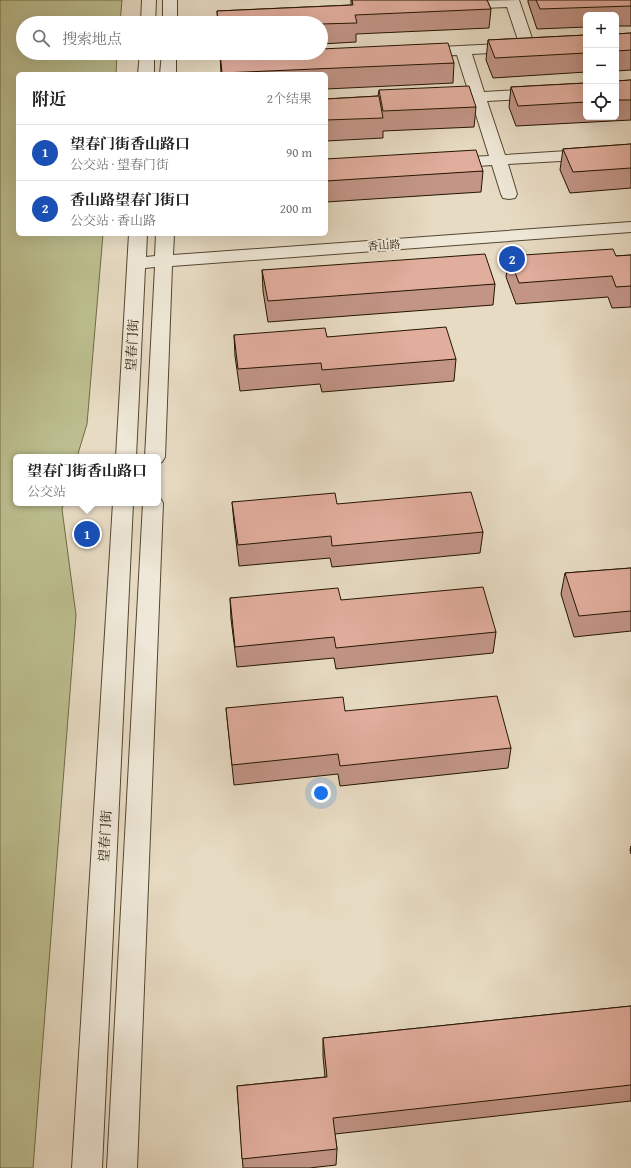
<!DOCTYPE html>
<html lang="zh">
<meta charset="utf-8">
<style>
:root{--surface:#fff;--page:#f6f6f6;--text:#222;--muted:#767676;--line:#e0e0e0;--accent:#7c3aed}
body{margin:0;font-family:"Gentium Book Plus","Noto Serif SC",serif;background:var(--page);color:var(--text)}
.controls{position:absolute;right:12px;top:12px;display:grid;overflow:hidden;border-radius:6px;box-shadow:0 4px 16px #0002}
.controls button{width:36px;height:36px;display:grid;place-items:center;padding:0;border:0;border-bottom:1px solid var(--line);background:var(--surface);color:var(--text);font:20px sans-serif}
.you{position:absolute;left:321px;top:793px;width:14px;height:14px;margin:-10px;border:3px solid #fff;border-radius:50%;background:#1a73e8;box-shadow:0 0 0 6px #1a73e833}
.badge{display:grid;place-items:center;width:26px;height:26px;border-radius:50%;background:var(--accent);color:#fff;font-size:13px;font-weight:700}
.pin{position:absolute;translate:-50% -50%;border:2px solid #fff;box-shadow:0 1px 4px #0006}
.popup{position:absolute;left:13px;top:454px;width:148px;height:52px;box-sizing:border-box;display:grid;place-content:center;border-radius:6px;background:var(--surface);filter:drop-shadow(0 1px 3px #0005);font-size:13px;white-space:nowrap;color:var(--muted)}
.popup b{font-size:15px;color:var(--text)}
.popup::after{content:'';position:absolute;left:50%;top:100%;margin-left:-8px;border:8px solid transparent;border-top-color:var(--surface)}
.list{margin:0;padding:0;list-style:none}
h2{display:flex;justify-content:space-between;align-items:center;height:52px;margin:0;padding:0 16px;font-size:17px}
h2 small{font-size:13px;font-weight:400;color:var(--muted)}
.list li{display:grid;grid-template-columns:26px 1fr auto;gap:12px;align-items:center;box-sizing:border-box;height:56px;padding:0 16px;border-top:1px solid var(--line)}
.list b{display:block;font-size:15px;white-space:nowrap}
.list p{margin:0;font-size:13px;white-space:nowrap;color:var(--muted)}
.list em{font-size:13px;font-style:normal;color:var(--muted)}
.icon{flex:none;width:22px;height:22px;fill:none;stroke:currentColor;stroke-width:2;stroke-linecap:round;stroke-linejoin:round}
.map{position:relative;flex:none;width:631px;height:1168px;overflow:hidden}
.search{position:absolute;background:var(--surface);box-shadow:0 4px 16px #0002;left:16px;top:16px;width:312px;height:44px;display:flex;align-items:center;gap:10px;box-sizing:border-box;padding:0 14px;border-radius:22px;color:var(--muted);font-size:15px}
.panel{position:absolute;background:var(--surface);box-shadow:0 4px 16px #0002;left:16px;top:72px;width:312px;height:164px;border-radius:6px}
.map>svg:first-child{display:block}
.green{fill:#bcbe8f;stroke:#706a48}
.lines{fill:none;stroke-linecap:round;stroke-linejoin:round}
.minor-casing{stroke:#554631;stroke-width:2}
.minor{fill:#efe8d8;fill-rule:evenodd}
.wall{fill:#c29587;stroke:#241500}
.building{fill:#e1ad9d;stroke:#241500}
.labels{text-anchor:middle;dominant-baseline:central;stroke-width:4;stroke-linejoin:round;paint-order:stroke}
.far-street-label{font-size:11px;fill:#241500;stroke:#efe8d8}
.street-label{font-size:13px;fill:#241500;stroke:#efe8d8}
</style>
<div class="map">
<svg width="631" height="1168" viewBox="0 0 631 1168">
<rect width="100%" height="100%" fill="#e7dbc3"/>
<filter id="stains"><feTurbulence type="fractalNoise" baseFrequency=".005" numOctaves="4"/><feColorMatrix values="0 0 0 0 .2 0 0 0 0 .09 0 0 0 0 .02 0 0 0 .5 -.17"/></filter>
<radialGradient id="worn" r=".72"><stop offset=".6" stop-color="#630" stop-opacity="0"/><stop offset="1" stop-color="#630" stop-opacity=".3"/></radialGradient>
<polygon class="green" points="0,0 122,0 120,23 23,23 23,53 117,53 116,74 18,74 18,234 103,234 87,424 77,457 16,457 16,503 64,503 62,509 76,615 33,1168 0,1168"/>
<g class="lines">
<defs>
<g id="minor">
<polygon points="142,0 156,0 155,23 141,23"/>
<rect x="163" y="0" width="14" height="23"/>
<polygon points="519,0 535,47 533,50 528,51 472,54 484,92 586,86 586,96 487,101 505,155 631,147 631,157 508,164 517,194 515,198 509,199 503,198 501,194 492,165 451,168 445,166 443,163 445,160 451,158 489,156 472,102 443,104 438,102 435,99 438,96 469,93 457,55 420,56 415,55 413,52 415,49 420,48 519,43 507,7 460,9 455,8 453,5 455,2 460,1"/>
<polygon points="140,53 154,53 154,74 138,74"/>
<polygon points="162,53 176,53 176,74 160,74"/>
<polygon points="631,222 631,232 172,266 165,457 162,462 158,463 158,457 145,457 155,267 145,268 136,457 116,457 129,234 147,234 146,257 155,256 156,234 174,234 173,255"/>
<polygon points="158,497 160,498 163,503 137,1168 107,1168 143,503 158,503"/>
<polygon points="113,503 133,503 102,1168 72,1168"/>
</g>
</defs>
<use href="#minor" class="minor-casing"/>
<use href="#minor" class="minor"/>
</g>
<g class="wall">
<polygon points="351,0 487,0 491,9 489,28 356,34 356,42 321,44 321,23 218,23 217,11 351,5"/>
<polygon points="528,0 631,0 631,26 616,26 616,15 586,15 586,27 537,29 528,2"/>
<polygon points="631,33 631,70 616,71 616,34"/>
<polygon points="586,35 586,72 493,78 486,60 488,40"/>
<polygon points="220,53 454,63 453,83 326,89 326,74 221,74"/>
<polygon points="631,80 631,120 516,126 509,107 511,87 586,83 586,117 616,117 616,81"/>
<polygon points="379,90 476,107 474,127 383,131 383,138 326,141 326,99 378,96"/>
<polygon points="631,144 631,188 570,193 560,170 563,149"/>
<polygon points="326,159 483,171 481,192 326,202"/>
<polygon points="631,255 631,307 612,308 608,297 516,304 506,277 509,256 616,256"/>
<polygon points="262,270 495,284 493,305 268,322 263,291"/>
<polygon points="234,335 327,337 456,359 454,381 322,392 320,384 240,391 235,356"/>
<polygon points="232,502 337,504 483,532 480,553 332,567 330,558 239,566 234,523"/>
<polygon points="631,568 631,631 574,637 561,594 565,573"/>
<polygon points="230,598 341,600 496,632 493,653 336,669 334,658 237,667 231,619"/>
<polygon points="226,708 345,711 511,748 508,768 340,786 338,774 234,785"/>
<polygon points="631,846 631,854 630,850"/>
<polygon points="631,1006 631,1101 335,1134 337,1149 336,1165 309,1168 243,1168 237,1086 325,1077 323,1056 323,1038"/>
</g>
<g class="building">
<polygon points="352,0 487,0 491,9 355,15 357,23 321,24 321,23 218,23 217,11 353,5"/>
<polygon points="536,0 631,0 631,6 540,9"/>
<polygon points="631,33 631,50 616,51 616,34"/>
<polygon points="586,35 586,53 495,58 488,40"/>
<polygon points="448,43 454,63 222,73 220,53 321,53 321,49"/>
<polygon points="631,80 631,100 616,100 616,81"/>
<polygon points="586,83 586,102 518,106 511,87"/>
<polygon points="469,86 476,107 383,111 379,90"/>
<polygon points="379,96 383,118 326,120 326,99"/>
<polygon points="631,144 631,168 573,172 563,149"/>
<polygon points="476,150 483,171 326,181 326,159"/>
<polygon points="613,249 616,256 631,255 631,286 616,287 612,276 519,283 509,256"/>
<polygon points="485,254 495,284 268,301 262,270"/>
<polygon points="446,327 456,359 322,370 321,363 238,369 234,335 325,328 327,337"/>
<polygon points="471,492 483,532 332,546 331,536 238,545 232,502 335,493 337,504"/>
<polygon points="631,568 631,611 579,616 565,573"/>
<polygon points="483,587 496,632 336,648 334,637 235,647 230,598 338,588 341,600"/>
<polygon points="497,696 511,748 340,766 338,754 232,765 226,708 343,697 345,711"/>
<polygon points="631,1006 631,1085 333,1118 337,1149 242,1159 237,1086 327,1077 323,1038"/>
</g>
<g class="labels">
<g class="far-street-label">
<text transform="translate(384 245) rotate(-4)">香山路</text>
</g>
<g class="street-label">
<text transform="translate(132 345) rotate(-87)">望春门街</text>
<text transform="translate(105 836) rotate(-87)">望春门街</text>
</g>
</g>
<rect width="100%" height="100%" filter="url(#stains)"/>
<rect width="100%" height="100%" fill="url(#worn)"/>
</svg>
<div class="controls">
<button>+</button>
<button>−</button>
<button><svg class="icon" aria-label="locate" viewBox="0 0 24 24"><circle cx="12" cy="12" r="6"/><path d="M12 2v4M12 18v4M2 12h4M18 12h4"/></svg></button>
</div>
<div class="you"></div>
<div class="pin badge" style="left:87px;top:534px;background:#1a4fb4">1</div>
<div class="popup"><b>望春门街香山路口</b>公交站</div>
<div class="pin badge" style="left:512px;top:259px;background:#1a4fb4">2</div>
<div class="search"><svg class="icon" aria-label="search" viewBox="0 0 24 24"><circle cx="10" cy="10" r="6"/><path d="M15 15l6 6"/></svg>搜索地点</div>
<section class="panel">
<h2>附近<small>2个结果</small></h2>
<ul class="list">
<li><span class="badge" style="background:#1a4fb4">1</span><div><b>望春门街香山路口</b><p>公交站 · 望春门街</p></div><em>90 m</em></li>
<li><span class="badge" style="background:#1a4fb4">2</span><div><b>香山路望春门街口</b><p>公交站 · 香山路</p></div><em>200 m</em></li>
</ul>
</section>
</div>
